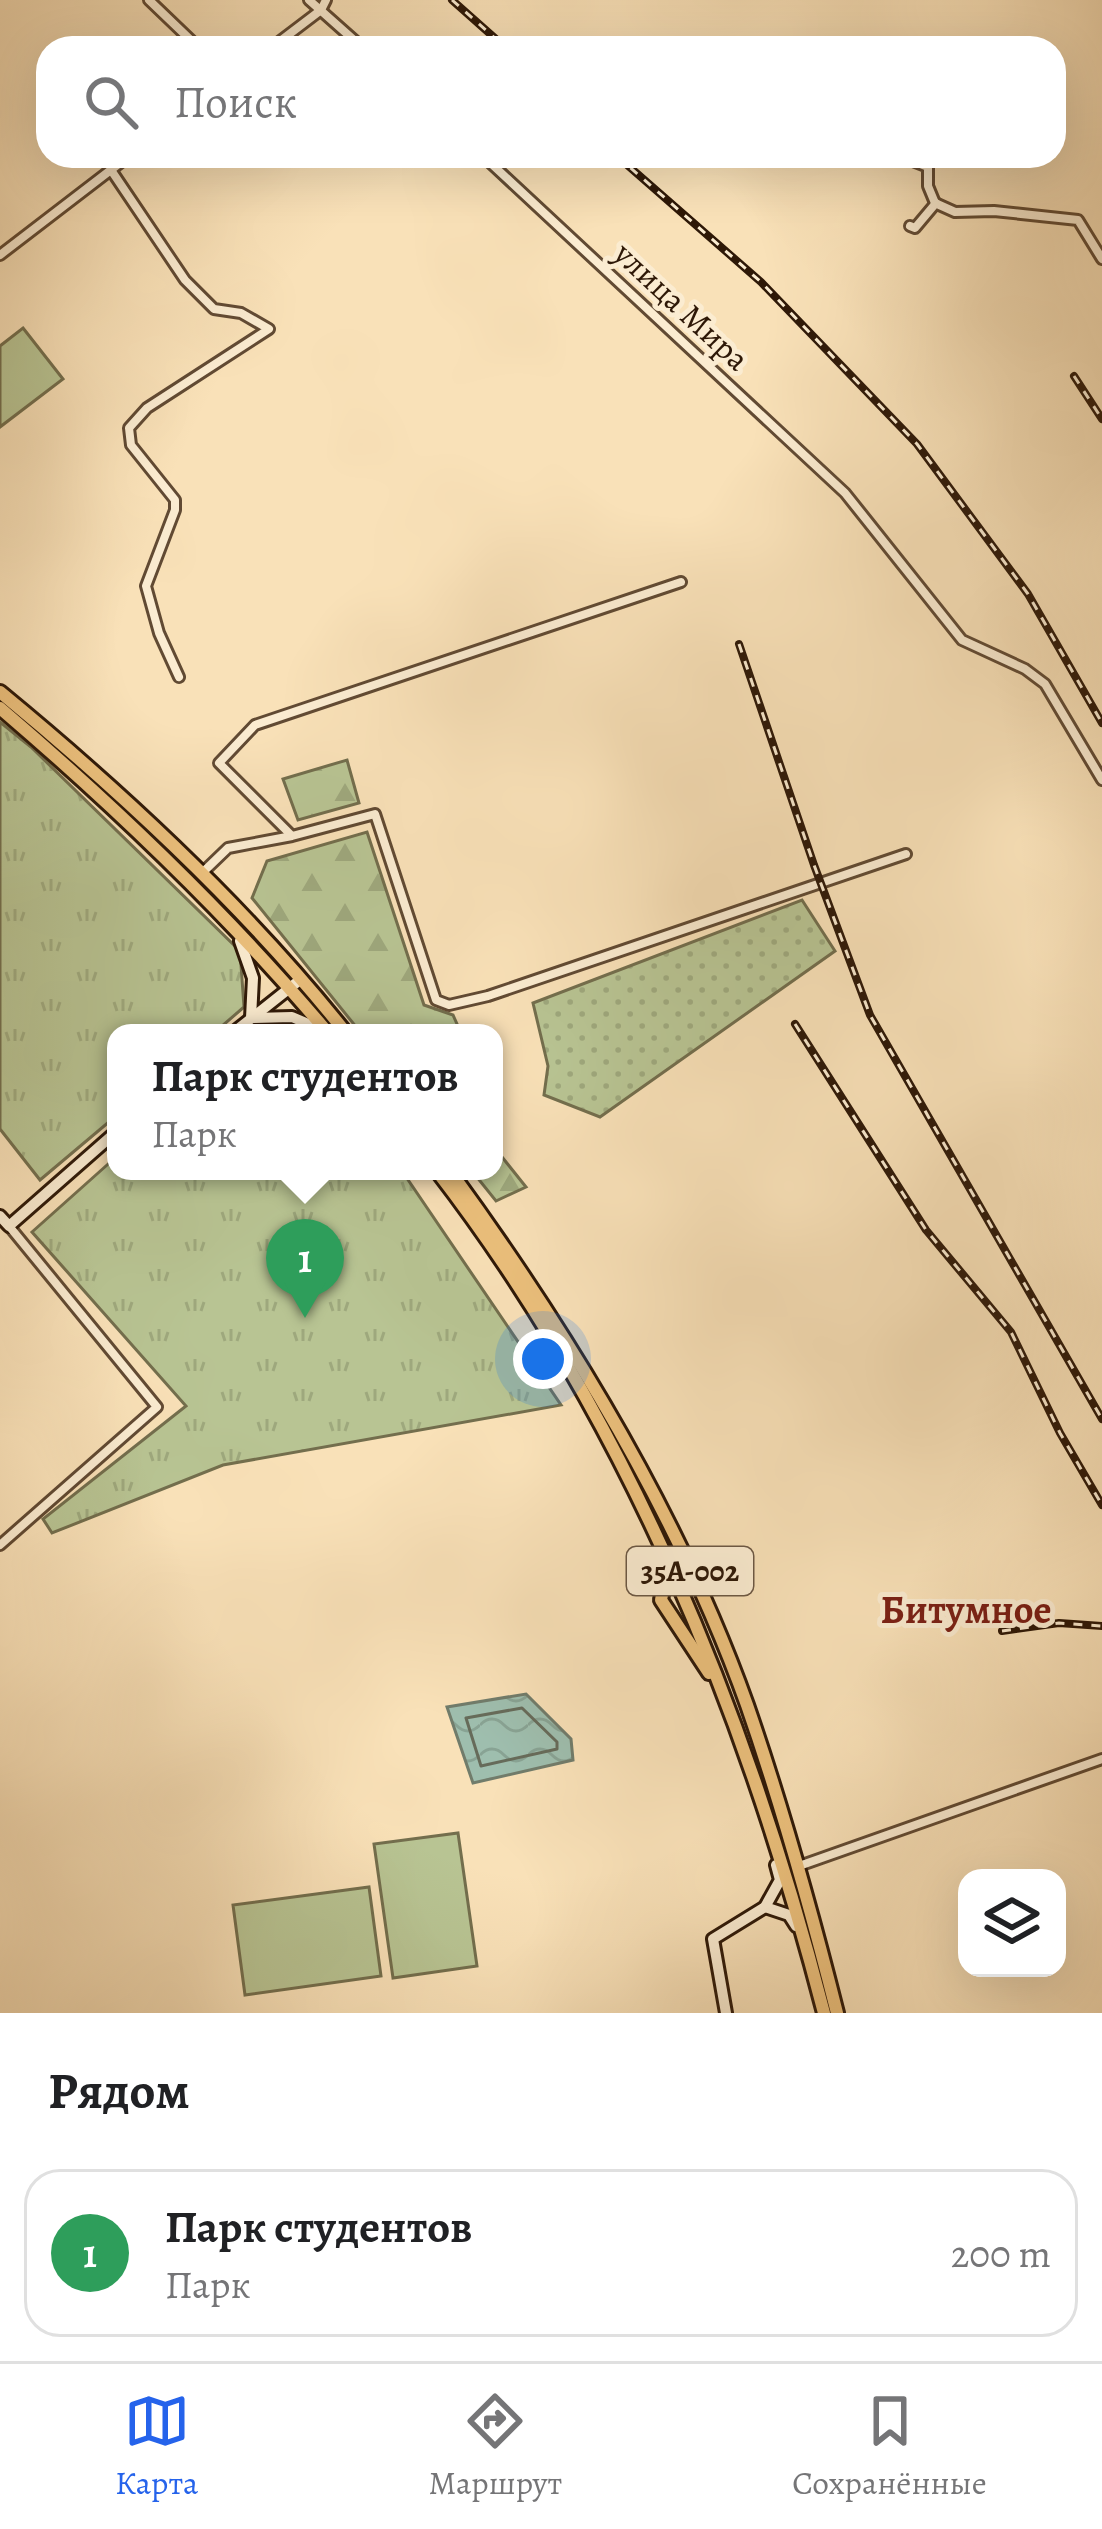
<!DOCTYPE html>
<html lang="ru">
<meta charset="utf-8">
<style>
:root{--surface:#fff;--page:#f2f2f2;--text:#202124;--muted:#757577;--line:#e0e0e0;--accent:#2563eb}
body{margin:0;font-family:Alegreya,serif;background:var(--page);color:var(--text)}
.controls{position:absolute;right:36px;bottom:36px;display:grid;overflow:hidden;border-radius:24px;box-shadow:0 12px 48px #0002}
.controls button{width:108px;height:108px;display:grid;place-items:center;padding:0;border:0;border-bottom:3px solid var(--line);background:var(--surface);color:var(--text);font:60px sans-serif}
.you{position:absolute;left:543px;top:1359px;width:42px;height:42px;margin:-30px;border:9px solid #fff;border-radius:50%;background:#1a73e8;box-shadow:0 0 0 18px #1a73e833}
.badge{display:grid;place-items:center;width:78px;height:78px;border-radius:50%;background:var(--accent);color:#fff;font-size:39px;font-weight:700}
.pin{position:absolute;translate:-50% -99px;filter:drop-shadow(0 3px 6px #0008)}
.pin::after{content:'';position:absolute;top:63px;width:42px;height:36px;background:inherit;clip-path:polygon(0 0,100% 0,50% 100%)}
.popup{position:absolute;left:107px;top:1024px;width:396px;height:156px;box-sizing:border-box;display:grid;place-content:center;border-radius:24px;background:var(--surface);filter:drop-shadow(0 3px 9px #0005);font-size:39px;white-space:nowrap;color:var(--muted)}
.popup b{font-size:45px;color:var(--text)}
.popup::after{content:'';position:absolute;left:50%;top:100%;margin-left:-24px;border:24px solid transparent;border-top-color:var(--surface)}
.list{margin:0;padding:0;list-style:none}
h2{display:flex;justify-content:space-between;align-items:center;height:156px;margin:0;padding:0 48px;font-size:51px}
h2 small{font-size:39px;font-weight:400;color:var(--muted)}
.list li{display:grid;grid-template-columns:78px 1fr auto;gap:36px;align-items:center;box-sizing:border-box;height:168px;margin:0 24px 24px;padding:0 24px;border:3px solid var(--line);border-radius:36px}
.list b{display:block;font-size:45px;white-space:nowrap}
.list p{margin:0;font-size:39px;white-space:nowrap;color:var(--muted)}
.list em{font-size:39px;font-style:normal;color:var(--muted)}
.icon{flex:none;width:66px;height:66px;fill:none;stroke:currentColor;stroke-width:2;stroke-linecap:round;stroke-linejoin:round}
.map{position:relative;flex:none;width:1102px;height:2013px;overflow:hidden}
.search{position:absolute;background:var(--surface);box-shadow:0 12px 48px #0002;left:36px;right:36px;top:36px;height:132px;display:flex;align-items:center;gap:30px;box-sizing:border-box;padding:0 42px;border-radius:36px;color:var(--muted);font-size:45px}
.sheet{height:348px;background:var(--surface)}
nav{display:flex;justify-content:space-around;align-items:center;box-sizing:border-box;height:168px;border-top:3px solid var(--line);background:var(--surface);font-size:33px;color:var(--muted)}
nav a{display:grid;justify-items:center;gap:6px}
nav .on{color:var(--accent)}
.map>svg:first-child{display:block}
.grass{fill:url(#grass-dots);stroke:#736e4d;stroke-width:3}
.forest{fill:url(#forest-firs);stroke:#736e4d;stroke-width:3}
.park{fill:url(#park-tufts);stroke:#736e4d;stroke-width:3}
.pitch{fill:#b8c493;stroke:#736e4d;stroke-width:3}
.water{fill:url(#water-waves);stroke:#717c6b;stroke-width:3}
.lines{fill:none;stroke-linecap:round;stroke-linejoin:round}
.shore{stroke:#666b5a;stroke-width:3}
.street-casing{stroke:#614a33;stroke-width:14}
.secondary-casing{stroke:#2e1807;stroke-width:16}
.primary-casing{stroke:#2e1807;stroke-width:18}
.street{stroke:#fbecd1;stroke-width:8}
.secondary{stroke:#fbecd1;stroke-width:10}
.primary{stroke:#ecc07c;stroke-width:12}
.rail-casing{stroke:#2e1807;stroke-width:8}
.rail{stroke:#fbecd1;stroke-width:3;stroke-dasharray:9;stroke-linecap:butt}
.labels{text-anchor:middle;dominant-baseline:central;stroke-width:10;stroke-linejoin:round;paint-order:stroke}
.shield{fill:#fbecd1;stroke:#6c5844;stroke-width:3}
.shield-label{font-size:30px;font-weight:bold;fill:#2e1807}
.street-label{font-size:33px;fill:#2e1807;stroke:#fbecd1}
.quarter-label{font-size:39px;font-weight:bold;fill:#7a1f14;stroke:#fbecd1}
</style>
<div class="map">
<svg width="1102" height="2013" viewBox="0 0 1102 2013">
<defs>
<pattern id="grass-dots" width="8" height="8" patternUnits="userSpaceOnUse" patternTransform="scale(3)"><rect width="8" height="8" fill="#b8c493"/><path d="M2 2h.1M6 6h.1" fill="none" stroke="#9ea87d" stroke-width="1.8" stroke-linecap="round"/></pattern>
<pattern id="forest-firs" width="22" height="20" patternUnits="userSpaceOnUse" patternTransform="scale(3)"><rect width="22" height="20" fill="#b8c493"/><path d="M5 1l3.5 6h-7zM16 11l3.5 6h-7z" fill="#9ea87d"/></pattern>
<pattern id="park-tufts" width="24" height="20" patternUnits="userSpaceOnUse" patternTransform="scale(3)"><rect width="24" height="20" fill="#b8c493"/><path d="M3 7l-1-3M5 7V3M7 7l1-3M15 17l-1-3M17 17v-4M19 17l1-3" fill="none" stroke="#9ea87d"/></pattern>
<pattern id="water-waves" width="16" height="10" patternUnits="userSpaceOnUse" patternTransform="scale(3)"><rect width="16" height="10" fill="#9ebeae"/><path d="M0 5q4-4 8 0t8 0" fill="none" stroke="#88a394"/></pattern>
</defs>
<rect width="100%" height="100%" fill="#f9e1b8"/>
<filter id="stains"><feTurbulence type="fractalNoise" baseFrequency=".00167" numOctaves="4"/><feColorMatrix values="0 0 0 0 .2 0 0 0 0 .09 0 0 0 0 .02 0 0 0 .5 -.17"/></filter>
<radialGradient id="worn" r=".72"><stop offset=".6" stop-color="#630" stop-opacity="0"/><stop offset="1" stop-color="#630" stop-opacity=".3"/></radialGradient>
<polygon class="grass" points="802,900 835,951 600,1117 544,1095 548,1066 533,1003"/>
<g class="forest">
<polygon points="347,760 359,803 298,820 283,779"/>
<polygon points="367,832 424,1005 453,1015 461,1033 361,1033 252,898 267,861"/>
<polygon points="494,1147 526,1187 496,1201 472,1171 494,1171"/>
</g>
<g class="park">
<polygon points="0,722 31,747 240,951 244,1007 214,1033 116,1033 116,1116 40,1180 0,1129"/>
<polygon points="116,1157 116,1171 402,1171 561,1405 223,1465 52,1533 43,1519 186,1406 32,1232"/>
</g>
<g class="pitch">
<polygon points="23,328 63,379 0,427 0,346"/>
<polygon points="458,1833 477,1966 393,1978 374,1844"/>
<polygon points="369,1887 381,1976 245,1995 233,1905"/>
</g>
<polygon class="water" points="526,1694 571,1739 573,1760 473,1783 447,1707"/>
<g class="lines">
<polygon class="shore" points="522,1708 557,1742 557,1749 481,1766 466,1718"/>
<defs>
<g id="street">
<polyline points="149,0 199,48"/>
<polyline points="309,0 363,48"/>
<polyline points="271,48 321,10 326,0"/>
<polyline points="483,156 845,493 962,640 1025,669 1045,684 1102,780"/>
<polyline points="900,156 928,167 928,186 935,203 955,212 994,211 1078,220 1102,259"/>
<polyline points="111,170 185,280 214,309 241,313 269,329 147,408 129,428 131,445 175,500 175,510 146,586 159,633 179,677"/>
<polyline points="910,226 915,228 936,203"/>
<polyline points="0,255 129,156"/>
<polyline points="291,835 219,763 255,725 681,582"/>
<polyline points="201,874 228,848 292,836 375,814 436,1000 449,1005 488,996 906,854"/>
<polyline points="0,1545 157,1407 9,1226"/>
<polyline points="799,1866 1102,1759"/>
</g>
<g id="secondary">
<polyline points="240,941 253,978 251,1018"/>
<polyline points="254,1018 292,1017 322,1030"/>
<polyline points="233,1033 301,979"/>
<polyline points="0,1216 9,1226 116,1132"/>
<polyline points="765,1907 789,1915 796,1926"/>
<polyline points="726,2013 713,1939 765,1907 780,1880 776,1865"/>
</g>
<g id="primary">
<path d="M0,692C124,794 246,907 346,1033"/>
<path d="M0,708C118,809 228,914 328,1033"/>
<path d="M437,1171C628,1419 746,1712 824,2013"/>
<path d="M450,1171C569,1334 679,1514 747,1705C782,1806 811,1910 837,2013"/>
<polyline points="677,1578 664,1584 661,1600 709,1673"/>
</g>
</defs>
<use href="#street" class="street-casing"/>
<use href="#secondary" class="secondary-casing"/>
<use href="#primary" class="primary-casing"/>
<use href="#street" class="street"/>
<use href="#secondary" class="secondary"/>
<use href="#primary" class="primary"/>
<defs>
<g id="rail">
<polyline points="452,0 506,48"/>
<polyline points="617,156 761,282 917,444 1028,594 1102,723"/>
<polyline points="1074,376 1102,419"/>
<polyline points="739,644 814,865 870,1015 1102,1419"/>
<polyline points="795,1024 926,1230 1011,1332 1060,1433 1102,1505"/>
<polyline points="1002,1631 1059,1623 1102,1626"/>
</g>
</defs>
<use href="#rail" class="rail-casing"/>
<use href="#rail" class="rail"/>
</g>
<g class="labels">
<rect class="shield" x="627" y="1547" width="126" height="48" rx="9"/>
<g class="shield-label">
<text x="690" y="1571">35А-002</text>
</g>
<g class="street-label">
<text transform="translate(682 306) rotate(43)">улица Мира</text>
</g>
<g class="quarter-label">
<text x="966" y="1609">Битумное</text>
</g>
</g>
<rect width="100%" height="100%" filter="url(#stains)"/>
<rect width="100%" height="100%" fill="url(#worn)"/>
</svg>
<div class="controls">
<button><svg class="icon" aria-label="layers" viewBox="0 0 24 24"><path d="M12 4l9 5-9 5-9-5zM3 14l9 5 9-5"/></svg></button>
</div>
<div class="you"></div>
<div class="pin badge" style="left:305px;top:1318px;background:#2e9e5b">1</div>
<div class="popup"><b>Парк студентов</b>Парк</div>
<div class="search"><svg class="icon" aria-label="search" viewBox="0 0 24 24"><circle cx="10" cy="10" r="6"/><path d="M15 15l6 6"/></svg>Поиск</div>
</div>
<section class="sheet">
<h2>Рядом<small></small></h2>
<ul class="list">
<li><span class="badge" style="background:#2e9e5b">1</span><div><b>Парк студентов</b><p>Парк</p></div><em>200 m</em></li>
</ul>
</section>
<nav>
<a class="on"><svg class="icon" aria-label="map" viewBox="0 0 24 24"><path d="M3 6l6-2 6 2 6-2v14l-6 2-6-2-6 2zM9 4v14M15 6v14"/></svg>Карта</a>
<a><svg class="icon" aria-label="directions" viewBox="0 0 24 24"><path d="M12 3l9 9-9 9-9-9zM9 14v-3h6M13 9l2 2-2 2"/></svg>Маршрут</a>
<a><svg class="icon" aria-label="saved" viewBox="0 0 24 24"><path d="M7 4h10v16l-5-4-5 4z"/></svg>Сохранённые</a>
</nav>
